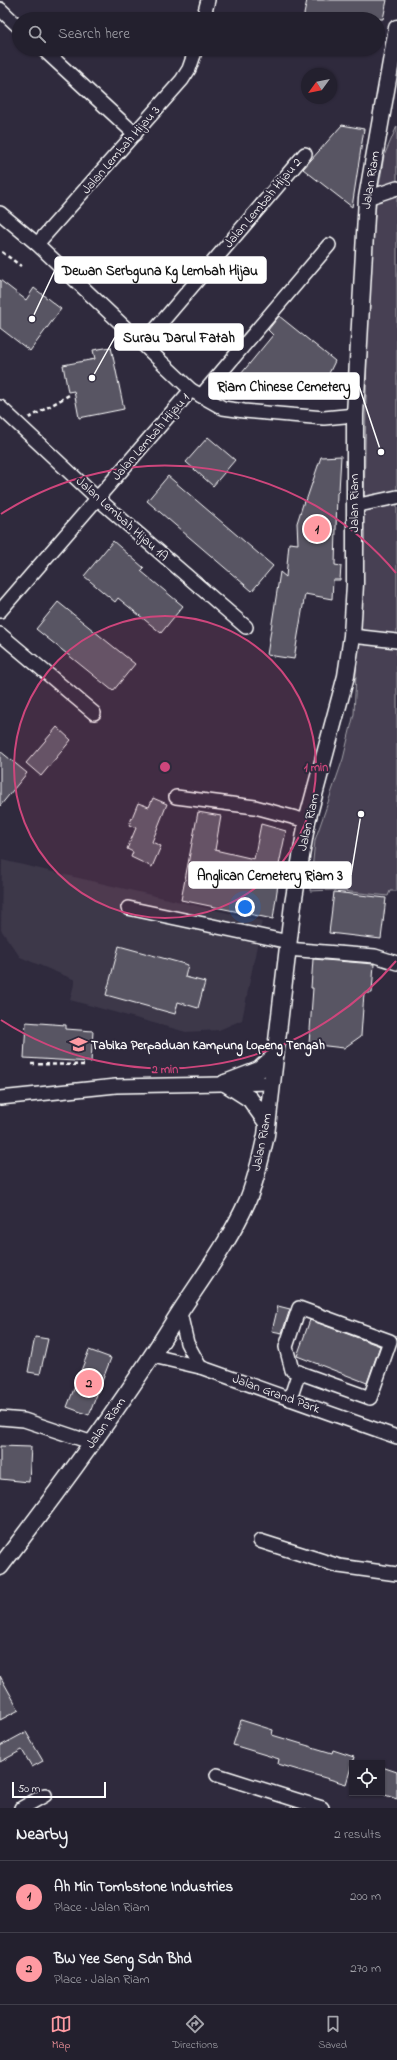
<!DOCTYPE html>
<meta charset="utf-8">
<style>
:root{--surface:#23202e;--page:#2b2836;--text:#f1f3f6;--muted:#a3a3aa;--line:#403e4a;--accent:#ff9aa2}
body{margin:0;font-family:"Indie Flower",sans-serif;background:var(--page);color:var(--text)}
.controls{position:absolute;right:12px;bottom:12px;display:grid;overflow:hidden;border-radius:0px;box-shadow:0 1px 3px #0004}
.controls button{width:36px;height:36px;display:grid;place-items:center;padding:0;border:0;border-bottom:1px solid var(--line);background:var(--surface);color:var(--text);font:20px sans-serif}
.compass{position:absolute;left:301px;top:68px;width:36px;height:36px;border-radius:50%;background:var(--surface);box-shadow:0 1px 3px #0004;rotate:237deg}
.scale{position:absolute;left:12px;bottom:10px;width:94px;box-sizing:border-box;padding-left:4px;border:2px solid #fff;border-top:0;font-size:11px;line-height:14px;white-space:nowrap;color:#fff;-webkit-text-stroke:3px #2f2a3d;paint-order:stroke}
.you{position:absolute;left:245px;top:907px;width:14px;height:14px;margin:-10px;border:3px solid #fff;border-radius:50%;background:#1a73e8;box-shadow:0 0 0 6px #1a73e833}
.badge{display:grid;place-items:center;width:26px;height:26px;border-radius:50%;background:var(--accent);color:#111;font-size:13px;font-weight:700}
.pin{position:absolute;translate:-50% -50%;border:2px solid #fff;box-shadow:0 1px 4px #0006}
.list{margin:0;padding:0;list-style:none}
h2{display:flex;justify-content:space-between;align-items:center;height:52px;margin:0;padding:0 16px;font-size:17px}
h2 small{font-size:13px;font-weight:400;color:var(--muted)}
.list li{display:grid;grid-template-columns:26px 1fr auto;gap:12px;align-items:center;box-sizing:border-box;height:72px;padding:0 16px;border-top:1px solid var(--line)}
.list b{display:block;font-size:15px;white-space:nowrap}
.list p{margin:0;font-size:13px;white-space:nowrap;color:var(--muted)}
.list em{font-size:13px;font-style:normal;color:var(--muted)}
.icon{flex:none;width:22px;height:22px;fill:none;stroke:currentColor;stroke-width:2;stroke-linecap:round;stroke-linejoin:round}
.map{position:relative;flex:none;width:397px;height:1808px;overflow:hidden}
.search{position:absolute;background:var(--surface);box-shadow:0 1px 3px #0004;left:12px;right:12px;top:12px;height:44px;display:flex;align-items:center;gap:10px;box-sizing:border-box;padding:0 14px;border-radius:22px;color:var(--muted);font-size:15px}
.sheet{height:196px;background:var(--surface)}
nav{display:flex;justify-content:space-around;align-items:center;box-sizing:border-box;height:56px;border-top:1px solid var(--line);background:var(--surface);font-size:11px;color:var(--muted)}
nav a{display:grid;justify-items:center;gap:2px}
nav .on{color:var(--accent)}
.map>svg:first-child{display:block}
.built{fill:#3c3749}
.green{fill:#464152;stroke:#a2a0a8}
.building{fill:#595564;stroke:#fff}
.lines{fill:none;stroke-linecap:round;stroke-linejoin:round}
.minor-casing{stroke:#fff;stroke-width:16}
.major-casing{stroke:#fff;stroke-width:19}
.path{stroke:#fff;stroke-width:2.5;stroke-dasharray:4 3;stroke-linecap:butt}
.minor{stroke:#2f2a3d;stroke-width:13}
.major{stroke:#2f2a3d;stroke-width:16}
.ring{fill:none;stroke:#ce467c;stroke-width:2}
.labels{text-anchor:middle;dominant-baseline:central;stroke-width:4;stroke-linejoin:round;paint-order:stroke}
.street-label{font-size:13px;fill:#fff;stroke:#2f2a3d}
.poi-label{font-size:13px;font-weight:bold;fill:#fff;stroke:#2f2a3d;text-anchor:start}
.centre{fill:#ce467c;stroke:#2f2a3d;stroke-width:2}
.ring-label{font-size:12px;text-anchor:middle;font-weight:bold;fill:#ce467c;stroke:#2f2a3d;stroke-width:4;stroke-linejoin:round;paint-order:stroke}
.leader{fill:none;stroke:#fff;stroke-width:1.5}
.callout-dot{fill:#fff;stroke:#2f2a3d;stroke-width:1.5}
.callout{fill:#fff;stroke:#fff;stroke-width:1.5}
.callout-label{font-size:14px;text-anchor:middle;font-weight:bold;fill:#111}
</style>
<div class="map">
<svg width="397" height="1808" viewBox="0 0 397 1808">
<rect width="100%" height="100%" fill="#2f2a3d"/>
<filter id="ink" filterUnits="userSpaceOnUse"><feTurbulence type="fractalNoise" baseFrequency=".025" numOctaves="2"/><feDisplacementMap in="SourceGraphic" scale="8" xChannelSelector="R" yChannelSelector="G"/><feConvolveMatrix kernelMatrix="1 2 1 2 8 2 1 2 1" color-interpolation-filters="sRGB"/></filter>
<g filter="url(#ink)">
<polygon class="built" points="2,860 262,921 242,1020 219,1030 186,1032 70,1000 75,980 20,957 1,930"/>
<polygon class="green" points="397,126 397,891 390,891 388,896 332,890 310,891 315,840 343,759 354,714 364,511 368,293 376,204 384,156"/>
<g class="building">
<polygon points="307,0 387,0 383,19 303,19"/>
<polygon points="342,125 364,129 352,207 303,169"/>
<polygon points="0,280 26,300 34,288 61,309 30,351 0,328"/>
<polygon points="279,316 335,361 318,396 232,385 273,335 268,330"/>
<polygon points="111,347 124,409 79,418 74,391 68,392 63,365 95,359 93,350"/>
<polygon points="208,437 235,460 213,486 186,462"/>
<polygon points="341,456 339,491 337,493 335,565 341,566 340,580 333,580 332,599 305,594 294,659 267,655 280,572 286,577 289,543 298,544 297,523 304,501 306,501 321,457"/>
<polygon points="168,476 273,566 252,591 147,501"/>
<polygon points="113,541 144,568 141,571 183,606 161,633 118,598 115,602 84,576"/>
<polygon points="58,602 135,664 113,691 36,629"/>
<polygon points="57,727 71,740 41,776 26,763"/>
<polygon points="0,751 27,773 0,806"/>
<polygon points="153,798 167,804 152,842 161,846 152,867 131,857 133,852 127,849 136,828 129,825 138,803 149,807"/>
<polygon points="198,812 221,816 215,850 254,859 261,824 286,831 275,884 278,884 273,919 181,900"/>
<polygon points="334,892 386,898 381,939 329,933"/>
<polygon points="119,946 188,965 185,977 205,982 198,1008 178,1002 175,1014 106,995"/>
<polygon points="313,959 374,964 372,993 364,993 361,1036 344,1048 309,1044 313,988 311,988"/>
<polygon points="26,1022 66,1025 66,1029 93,1031 91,1062 24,1058"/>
<polygon points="278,1306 290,1309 282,1333 272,1331"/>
<polygon points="310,1320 380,1346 367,1383 297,1356"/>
<polygon points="35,1337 48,1339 40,1374 28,1372"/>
<polygon points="89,1350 111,1358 89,1415 67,1407"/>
<polygon points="0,1446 31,1447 29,1482 0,1479"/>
<polygon points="0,1676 19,1710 0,1720"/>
<polygon points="241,1720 273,1730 272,1735 332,1753 333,1750 354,1757 346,1784 278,1764 279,1759 233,1745"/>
<polygon points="26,1732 43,1761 32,1767 22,1750 0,1762 0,1746"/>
<polygon points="382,1767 397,1772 397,1799 382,1794"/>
</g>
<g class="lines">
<defs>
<g id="minor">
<polyline points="0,9 19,27"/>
<polyline points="203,19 208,0"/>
<polyline points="43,49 135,134"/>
<polyline points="367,198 397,188"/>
<polyline points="0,213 37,244 191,390 223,408 244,411 324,418 355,415"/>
<polyline points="37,244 182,80 189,69 196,49"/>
<polyline points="143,344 305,154"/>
<polyline points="201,396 329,245"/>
<polyline points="0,407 97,498 246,627"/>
<polyline points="354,506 397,497"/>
<polyline points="0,611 191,390"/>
<polyline points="0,634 94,713"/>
<polyline points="352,636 397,641"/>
<polyline points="176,797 255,807 307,821"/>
<polyline points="128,908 289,942"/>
<polyline points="287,949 375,956 397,963"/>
<polyline points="0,1098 116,1086 271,1083"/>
<polygon points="299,1308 390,1341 370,1398 292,1370 286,1347"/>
<polyline points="180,1313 187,1343 200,1367"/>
<polyline points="153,1356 200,1367 397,1437"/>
<polyline points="290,1399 299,1372"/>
<polyline points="0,1418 24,1420 93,1443"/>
<polyline points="260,1541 339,1566 397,1574"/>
<polyline points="217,1775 322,1808"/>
<polyline points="22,1808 45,1795"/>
</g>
<g id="major">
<polyline points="225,1083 250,1099 267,1123"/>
<polyline points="225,1083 259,1070 275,1056"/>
<path d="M0,1567C63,1485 124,1402 178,1315C202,1278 229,1242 247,1202C256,1181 261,1157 266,1135L293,904L307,821L346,676L352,636L355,584V415L367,198L397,28"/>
</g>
</defs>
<use href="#minor" class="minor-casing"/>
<use href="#major" class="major-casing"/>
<g class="path">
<polyline points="2,252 21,266"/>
<polyline points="29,418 71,394"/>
<polyline points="31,1064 85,1065"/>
</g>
<use href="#minor" class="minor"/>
<use href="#major" class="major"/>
</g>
</g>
<circle cx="165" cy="767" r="151" fill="#ce467c" fill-opacity=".12"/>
<g class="ring">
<circle cx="165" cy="767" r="151"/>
<path d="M396 961A302 302 0 0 1 1 1020M1 514A302 302 0 0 1 396 573"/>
</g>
<defs>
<symbol id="school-bare" viewBox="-9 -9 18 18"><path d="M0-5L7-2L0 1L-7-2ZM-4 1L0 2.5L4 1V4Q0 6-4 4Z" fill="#ff9aa2" stroke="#2f2a3d" stroke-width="2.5" paint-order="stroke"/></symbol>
</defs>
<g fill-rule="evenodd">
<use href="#school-bare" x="66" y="1032" width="25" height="25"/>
</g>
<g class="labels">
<g class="street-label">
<text transform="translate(121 150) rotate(-49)">Jalan Lembah Hijau 3</text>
<text transform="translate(371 180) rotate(-81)">Jalan Riam</text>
<text transform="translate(263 203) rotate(-50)">Jalan Lembah Hijau 2</text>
<text transform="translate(151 437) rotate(-49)">Jalan Lembah Hijau 1</text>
<text transform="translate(354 503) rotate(-90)">Jalan Riam</text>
<text transform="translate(122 519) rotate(42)">Jalan Lembah Hijau 1A</text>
<text transform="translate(309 822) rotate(-77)">Jalan Riam</text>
<text transform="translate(262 1142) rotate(-79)">Jalan Riam</text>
<text transform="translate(276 1394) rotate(20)">Jalan Grand Park</text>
<text transform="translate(106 1423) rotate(-55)">Jalan Riam</text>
</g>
<g class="poi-label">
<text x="91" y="1045">Tabika Perpaduan Kampung Lopeng Tengah</text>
</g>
</g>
<circle cx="165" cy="767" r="6" class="centre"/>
<g class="ring-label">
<text x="316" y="771">1 min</text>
<text x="165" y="1073">2 min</text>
</g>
<path class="leader" d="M32 319L55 270M92 378L115 337M381 452L359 386M361 814L351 875"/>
<g class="callout-dot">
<circle cx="32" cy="319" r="4"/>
<circle cx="92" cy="378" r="4"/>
<circle cx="381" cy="452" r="4"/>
<circle cx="361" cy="814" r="4"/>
</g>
<g class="callout">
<rect x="55" y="257" width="211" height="26" rx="4"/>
<rect x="115" y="324" width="128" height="26" rx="4"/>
<rect x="209" y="373" width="150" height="26" rx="4"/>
<rect x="189" y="862" width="162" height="26" rx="4"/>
</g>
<g class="callout-label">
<text x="160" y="275">Dewan Serbguna Kg Lembah Hijau</text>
<text x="179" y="342">Surau Darul Fatah</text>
<text x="284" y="391">Riam Chinese Cemetery</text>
<text x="270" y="880">Anglican Cemetery Riam 3</text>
</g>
</svg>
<div class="controls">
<button><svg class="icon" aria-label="locate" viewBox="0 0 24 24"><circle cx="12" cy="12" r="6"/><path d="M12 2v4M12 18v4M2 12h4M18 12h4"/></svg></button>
</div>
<svg class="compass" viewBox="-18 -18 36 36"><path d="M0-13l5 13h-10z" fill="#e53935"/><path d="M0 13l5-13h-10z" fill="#a3a3aa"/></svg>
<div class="scale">50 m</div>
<div class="you"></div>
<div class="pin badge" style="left:317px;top:529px">1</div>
<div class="pin badge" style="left:89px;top:1383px">2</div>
<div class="search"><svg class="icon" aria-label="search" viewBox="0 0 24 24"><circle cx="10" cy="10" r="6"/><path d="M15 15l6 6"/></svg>Search here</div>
</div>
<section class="sheet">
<h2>Nearby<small>2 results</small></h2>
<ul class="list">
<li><span class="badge">1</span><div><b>Ah Min Tombstone Industries</b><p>Place · Jalan Riam</p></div><em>200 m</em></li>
<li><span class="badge">2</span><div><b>BW Yee Seng Sdn Bhd</b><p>Place · Jalan Riam</p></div><em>270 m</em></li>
</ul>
</section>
<nav>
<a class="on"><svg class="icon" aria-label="map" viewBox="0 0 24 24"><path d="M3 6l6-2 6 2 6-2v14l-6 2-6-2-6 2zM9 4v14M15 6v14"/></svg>Map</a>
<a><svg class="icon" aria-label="directions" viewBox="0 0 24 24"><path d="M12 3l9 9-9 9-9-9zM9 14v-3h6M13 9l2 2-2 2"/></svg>Directions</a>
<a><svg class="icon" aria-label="saved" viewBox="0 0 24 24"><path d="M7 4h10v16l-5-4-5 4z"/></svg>Saved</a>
</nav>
